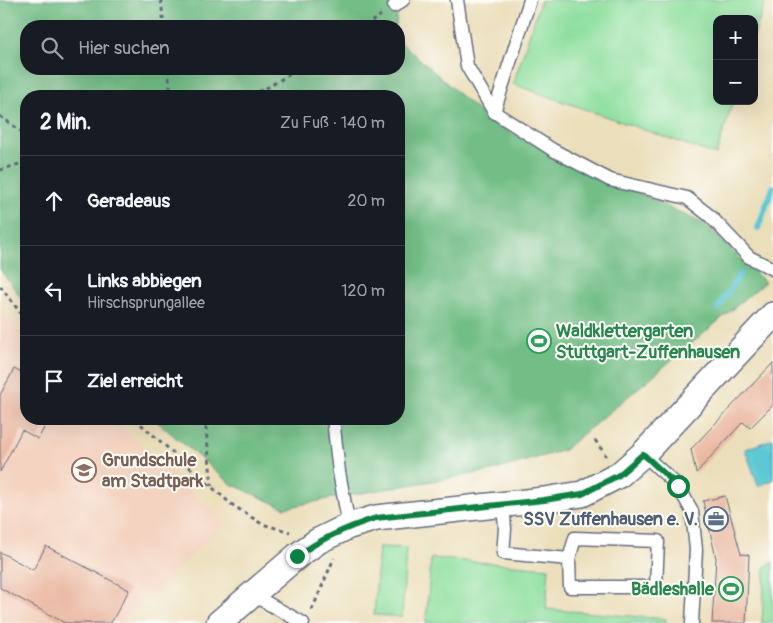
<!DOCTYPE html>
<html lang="de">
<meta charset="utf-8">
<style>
:root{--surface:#171b24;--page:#20242c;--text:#f1f3f6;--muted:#9ea1a6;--line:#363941}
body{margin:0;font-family:Pangolin,sans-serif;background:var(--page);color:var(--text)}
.controls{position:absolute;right:15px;top:15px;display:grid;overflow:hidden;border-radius:10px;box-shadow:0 5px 20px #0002}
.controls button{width:45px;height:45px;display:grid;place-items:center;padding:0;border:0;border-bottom:1px solid var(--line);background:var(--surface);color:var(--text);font:25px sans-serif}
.stop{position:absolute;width:15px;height:15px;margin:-11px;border:4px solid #0b8043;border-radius:50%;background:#fff}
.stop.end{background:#0b8043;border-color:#fff;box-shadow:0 1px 5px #0008}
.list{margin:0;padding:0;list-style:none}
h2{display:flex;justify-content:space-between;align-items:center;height:65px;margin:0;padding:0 20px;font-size:21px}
h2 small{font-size:16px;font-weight:400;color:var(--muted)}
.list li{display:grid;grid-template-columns:32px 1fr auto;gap:15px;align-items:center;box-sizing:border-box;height:90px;padding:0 20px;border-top:1px solid var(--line)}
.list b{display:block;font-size:19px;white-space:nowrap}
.list p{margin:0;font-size:16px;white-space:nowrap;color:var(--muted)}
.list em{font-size:16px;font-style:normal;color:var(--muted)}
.icon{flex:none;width:28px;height:28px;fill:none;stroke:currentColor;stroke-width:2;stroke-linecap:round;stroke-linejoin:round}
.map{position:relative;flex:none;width:773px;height:623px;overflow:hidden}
.search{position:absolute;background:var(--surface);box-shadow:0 5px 20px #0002;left:20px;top:20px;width:385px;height:55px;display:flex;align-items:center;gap:12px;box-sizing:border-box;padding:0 18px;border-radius:20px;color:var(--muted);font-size:19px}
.panel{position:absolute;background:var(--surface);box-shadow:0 5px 20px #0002;left:20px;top:90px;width:385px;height:335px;border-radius:20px}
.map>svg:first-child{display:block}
.built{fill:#f4d3c1}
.green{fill:#8edf9f;stroke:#54877e}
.forest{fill:#72be86;stroke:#467672}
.water{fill:#5cc8d3;stroke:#3c7c98}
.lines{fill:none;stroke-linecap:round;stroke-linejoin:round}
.stream{stroke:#5cc8d3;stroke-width:6}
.building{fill:#eab7a0}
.service-casing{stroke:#646c7e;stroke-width:15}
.minor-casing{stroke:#646c7e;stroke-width:28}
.path{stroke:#646c7e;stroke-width:3;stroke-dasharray:4 4;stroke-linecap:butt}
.service{stroke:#fff;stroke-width:12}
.minor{stroke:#fff;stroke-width:25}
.route{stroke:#0b8043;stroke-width:6}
.labels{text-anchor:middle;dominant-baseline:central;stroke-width:4;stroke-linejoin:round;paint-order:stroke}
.leisure-label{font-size:18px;font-weight:bold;fill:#27864d;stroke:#fdfcf7;text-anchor:start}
.education-label{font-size:18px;font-weight:bold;fill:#785e54;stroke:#fdfcf7;text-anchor:start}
.service-label{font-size:18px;font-weight:bold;fill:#4e5e75;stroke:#fdfcf7;text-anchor:end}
</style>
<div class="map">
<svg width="773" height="623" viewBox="0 0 773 623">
<rect width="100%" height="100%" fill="#fdfcf7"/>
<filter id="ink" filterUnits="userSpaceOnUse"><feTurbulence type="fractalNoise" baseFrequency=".02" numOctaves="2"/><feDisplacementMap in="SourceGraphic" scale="10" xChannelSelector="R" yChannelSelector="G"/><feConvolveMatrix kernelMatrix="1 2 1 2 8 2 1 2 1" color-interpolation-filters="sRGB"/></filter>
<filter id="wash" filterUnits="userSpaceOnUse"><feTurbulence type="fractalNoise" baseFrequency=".0096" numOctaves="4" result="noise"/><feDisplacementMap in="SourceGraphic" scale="20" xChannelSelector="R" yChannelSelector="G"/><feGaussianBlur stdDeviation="1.12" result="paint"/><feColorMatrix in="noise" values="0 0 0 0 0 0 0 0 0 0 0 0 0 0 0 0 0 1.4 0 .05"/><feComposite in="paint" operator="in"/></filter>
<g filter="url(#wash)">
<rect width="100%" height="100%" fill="#ebdeba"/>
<polygon class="built" points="0,307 26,340 26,419 112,419 226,522 120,623 0,623"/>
<g class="green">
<polygon points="541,0 766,0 754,37 754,19 717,19 717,101 733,101 716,155 513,84"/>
<polygon points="379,547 406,548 402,617 374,615"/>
<polygon points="431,558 549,568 546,609 666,619 665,623 426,623"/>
<polygon points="773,562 773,623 762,623 765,567"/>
</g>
<polygon class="forest" points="0,0 398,0 396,26 26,26 26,69 399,69 399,41 493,124 706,225 765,282 564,450 491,471 333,498 285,508 231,484 154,419 399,419 399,96 26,96 26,304 0,269"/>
<polygon class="water" points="773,439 773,480 758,486 745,449"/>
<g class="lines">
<g class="stream">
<polyline points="758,228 773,187"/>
<polyline points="718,308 740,274"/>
</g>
</g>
<g id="blocks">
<g class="building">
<polygon points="773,363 773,405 750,428 743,422 696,473 691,449"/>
<polygon points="14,369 26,375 26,419 49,419 38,439 22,430 0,472 0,395"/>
<polygon points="725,496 741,554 749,555 746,623 712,623 716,558 703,501"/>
<polygon points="46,546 129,590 111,623 65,623 0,588 0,552 33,570"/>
</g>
</g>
</g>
<g filter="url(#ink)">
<use href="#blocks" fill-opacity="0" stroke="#646c7e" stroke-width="1"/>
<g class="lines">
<defs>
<g id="service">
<polyline points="457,0 467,66 494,112"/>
<polyline points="530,0 494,112 553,150 610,180 687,198 710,216 749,257 773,269"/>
<polyline points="394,6 403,0"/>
<polyline points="333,419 339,472 349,526"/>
<polyline points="643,454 678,486 692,511 696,550 692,623"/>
<polyline points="503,503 505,529 503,553 569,559 570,587 656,587 658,541 575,538 569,559"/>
<polyline points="253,595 303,623"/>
</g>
<polyline id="minor" points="219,623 297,556 318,541 349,526 376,518 544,500 582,494 619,475 643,454 773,315"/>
</defs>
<use href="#service" class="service-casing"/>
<use href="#minor" class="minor-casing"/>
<g class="path">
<polyline points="161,0 164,26"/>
<polyline points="365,26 381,15"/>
<polyline points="168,69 171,96"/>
<polyline points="243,96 263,90 299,69"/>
<polyline points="0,116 26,135"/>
<polyline points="0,170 26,162"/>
<polyline points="0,286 26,320"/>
<polyline points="135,419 231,504 262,524 290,532"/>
<polyline points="205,419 212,486"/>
<polyline points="595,440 606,456"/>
<polyline points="312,610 334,558"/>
</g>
<use href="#service" class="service"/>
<use href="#minor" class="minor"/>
</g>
</g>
<g class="lines" filter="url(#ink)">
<path class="route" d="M297,556C322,538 347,527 376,518L544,500L582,494L619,475L643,454L678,486"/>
</g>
<defs>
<symbol id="stadium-ring" viewBox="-11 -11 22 22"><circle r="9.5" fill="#fdfcf7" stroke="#2e9e5b" stroke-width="1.5"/><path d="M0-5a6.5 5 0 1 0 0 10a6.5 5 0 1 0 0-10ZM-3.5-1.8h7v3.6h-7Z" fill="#2e9e5b"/></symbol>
<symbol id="school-ring" viewBox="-11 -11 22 22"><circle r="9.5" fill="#fdfcf7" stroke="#8d6e63" stroke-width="1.5"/><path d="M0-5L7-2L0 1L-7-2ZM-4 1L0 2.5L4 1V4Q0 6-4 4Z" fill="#8d6e63"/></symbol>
<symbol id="office-ring" viewBox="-11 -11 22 22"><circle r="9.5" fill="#fdfcf7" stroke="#5c6f8a" stroke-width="1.5"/><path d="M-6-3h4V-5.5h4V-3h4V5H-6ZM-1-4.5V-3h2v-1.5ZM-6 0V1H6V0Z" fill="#5c6f8a"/></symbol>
</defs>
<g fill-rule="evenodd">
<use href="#stadium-ring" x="525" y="327" width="28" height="28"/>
<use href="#school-ring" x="70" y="456" width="28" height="28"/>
<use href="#office-ring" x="702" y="505" width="28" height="28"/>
<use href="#stadium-ring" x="717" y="575" width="28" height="28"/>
</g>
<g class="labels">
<g class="leisure-label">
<text x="556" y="331">Waldklettergarten<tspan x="556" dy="21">Stuttgart-Zuffenhausen</tspan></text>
<text x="714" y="589" text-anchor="end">Bädleshalle</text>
</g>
<g class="education-label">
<text x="102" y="460">Grundschule<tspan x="102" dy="21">am Stadtpark</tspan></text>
</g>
<g class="service-label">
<text x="698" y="519">SSV Zuffenhausen e. V.</text>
</g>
</g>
</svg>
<div class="controls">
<button>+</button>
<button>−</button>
</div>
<div class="stop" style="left:678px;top:486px"></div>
<div class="stop end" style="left:297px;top:556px"></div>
<div class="search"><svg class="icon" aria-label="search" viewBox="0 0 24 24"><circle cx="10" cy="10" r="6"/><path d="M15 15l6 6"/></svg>Hier suchen</div>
<section class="panel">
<h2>2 Min.<small>Zu Fuß · 140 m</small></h2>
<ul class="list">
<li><svg class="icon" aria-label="ahead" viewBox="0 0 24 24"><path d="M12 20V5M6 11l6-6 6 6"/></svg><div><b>Geradeaus</b></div><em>20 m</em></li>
<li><svg class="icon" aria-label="left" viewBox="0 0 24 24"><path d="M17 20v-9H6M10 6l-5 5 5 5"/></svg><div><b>Links abbiegen</b><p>Hirschsprungallee</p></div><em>120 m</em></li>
<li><svg class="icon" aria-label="arrive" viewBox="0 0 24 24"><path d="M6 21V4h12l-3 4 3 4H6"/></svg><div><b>Ziel erreicht</b></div></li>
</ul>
</section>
</div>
